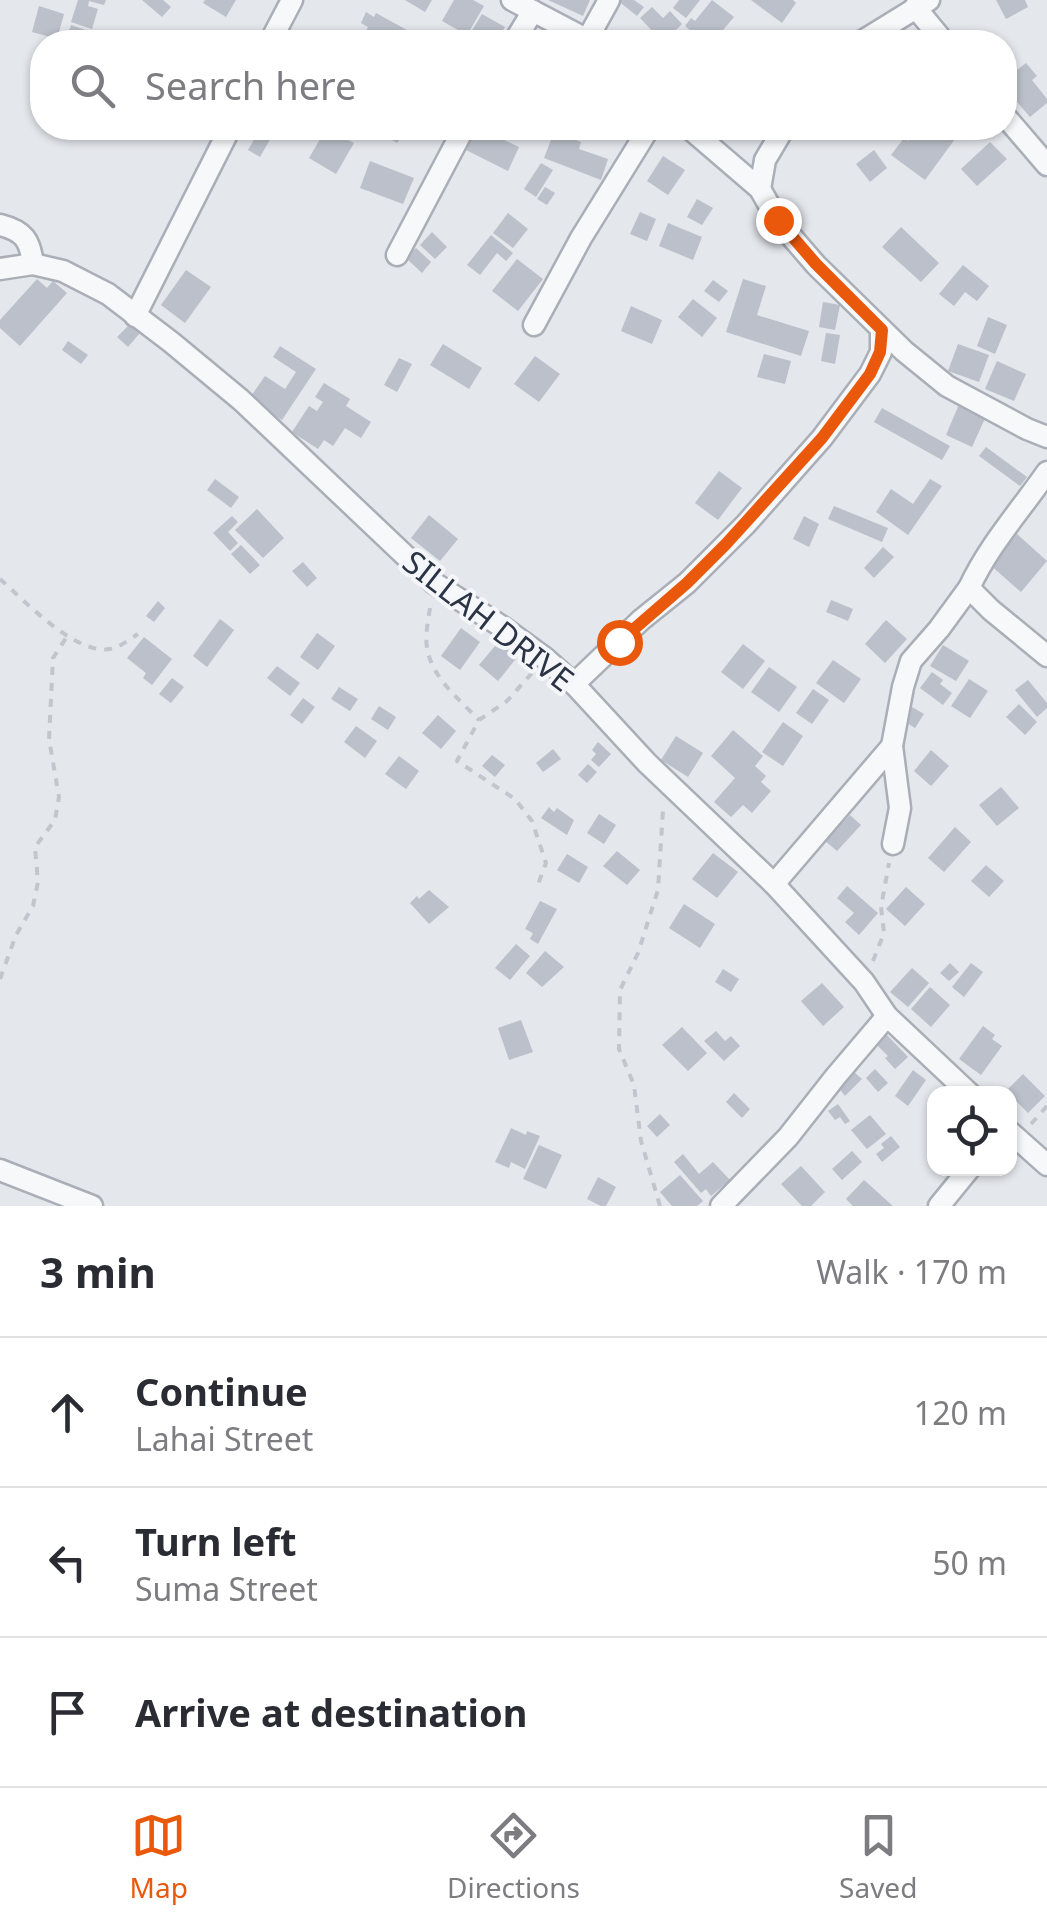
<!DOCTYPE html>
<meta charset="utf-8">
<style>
:root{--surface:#fff;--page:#f7f7f7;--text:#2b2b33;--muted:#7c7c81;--line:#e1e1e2;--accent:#ea580c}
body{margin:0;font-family:"Noto Sans",sans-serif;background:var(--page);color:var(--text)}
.controls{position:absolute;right:30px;bottom:30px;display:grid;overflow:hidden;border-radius:20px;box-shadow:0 2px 8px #0004}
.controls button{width:90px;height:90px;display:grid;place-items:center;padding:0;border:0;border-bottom:2px solid var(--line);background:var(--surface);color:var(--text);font:50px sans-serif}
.stop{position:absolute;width:30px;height:30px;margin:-22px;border:8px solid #ea580c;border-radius:50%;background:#fff}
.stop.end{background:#ea580c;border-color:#fff;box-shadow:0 2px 10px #0008}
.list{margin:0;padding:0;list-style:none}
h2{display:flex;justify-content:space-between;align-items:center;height:130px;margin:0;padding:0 40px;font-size:42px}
h2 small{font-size:32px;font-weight:400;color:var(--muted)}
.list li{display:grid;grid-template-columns:65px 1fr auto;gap:30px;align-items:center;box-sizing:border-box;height:150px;padding:0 40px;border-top:2px solid var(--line)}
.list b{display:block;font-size:38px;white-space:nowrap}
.list p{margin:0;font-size:32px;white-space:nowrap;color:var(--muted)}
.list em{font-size:32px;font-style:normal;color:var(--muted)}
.icon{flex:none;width:55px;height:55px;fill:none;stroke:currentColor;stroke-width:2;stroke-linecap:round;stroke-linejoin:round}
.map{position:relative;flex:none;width:1047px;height:1206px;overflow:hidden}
.search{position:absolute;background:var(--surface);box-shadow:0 2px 8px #0004;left:30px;right:30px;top:30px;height:110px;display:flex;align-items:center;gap:25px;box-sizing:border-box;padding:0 35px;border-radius:40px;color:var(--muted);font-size:38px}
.sheet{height:580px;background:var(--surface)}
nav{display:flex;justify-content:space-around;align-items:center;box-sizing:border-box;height:140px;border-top:2px solid var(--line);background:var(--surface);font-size:28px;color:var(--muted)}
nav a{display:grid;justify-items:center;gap:5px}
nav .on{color:var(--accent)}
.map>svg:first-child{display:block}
.building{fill:#bbc0ca}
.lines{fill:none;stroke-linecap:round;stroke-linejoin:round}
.minor-casing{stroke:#a9aeb7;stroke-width:25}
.path{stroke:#c2c5cb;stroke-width:4;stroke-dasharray:8 8;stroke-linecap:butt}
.minor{stroke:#f7f8fa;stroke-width:20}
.route{stroke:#ea580c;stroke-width:12}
.labels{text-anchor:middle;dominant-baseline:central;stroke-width:8;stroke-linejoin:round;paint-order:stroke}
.street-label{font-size:32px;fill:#2b3445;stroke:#f4f6f9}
</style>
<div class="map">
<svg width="1047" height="1206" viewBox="0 0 1047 1206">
<rect width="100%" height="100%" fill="#e4e7ec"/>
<g class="building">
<polygon points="78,0 106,0 104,5 89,1 88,6 98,9 92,29 71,22"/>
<polygon points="142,0 163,0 171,7 162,17"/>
<polygon points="205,0 236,0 226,17 203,3"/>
<polygon points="405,0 432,0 425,12"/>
<polygon points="454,0 473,0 484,6 467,35 442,21"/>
<polygon points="548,0 590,0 583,16"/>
<polygon points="617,0 634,0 644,7 637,16"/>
<polygon points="679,0 700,0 686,18 673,8"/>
<polygon points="712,0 734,17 713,42 705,42 685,26 691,18 695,21"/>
<polygon points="751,0 793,0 796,3 782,23"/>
<polygon points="996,0 1025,0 1028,7 1006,19"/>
<polygon points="39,6 64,14 57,39 32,32"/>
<polygon points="652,7 663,18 670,11 682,24 667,39 664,36 660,39 640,18"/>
<polygon points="366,12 374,17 376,13 416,35 412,42 386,42 366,31 368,27 361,23"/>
<polygon points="482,14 505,27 496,42 465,42"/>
<polygon points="71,25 91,32 87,42 65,42"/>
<polygon points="1026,63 1037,76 1032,80 1047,99 1047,103 1030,117 1004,87 1004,80"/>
<polygon points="320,128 337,128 344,131 341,136 354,143 336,174 309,158 323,134 318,132"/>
<polygon points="372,128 414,128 406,140 401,137 397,143"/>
<polygon points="475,128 479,128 519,147 508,171 464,149"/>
<polygon points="918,128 963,128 925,180 891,155 904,138 908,141"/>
<polygon points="260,129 272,136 260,157 248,150"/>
<polygon points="554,132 581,142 579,149 608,159 601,180 544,158"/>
<polygon points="990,142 1007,159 977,186 961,169"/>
<polygon points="874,150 887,168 870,182 856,164"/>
<polygon points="663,156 685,170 668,195 647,181"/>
<polygon points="370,161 414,178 403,204 360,188"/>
<polygon points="541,163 553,170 536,197 524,189"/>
<polygon points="545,187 555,193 547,205 537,199"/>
<polygon points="697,199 713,208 702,225 687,217"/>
<polygon points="640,212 656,219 647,241 630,234"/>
<polygon points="508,213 528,229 513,248 493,233"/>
<polygon points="668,223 702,237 693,260 659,246"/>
<polygon points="901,227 939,263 921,282 882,247"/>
<polygon points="432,232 447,247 435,259 420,245"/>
<polygon points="491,235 513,253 506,261 497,253 480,275 467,265"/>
<polygon points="416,248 431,262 422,273 406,258"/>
<polygon points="517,259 543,279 518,311 492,291"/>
<polygon points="963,265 989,286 977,301 965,292 954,306 939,294"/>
<polygon points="186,270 211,287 185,323 161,305"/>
<polygon points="37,279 47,288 53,281 67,293 20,346 0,328 0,320"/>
<polygon points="743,279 766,286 757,315 809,331 801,356 726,332"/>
<polygon points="713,280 728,291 719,302 704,291"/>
<polygon points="693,299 717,318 702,337 678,317"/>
<polygon points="823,302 840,305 835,330 819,327"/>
<polygon points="631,306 662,320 652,344 621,331"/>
<polygon points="988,317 1007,325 995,354 977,346"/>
<polygon points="130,324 140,333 128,347 117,337"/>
<polygon points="826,333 840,335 835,364 821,361"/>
<polygon points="68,341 88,355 81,364 62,350"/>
<polygon points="443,344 482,368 469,389 430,365"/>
<polygon points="958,344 989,355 979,382 948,371"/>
<polygon points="280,346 316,369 282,420 249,399 265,376 285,389 296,372 273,357"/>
<polygon points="764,354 791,361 785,384 757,377"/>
<polygon points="535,356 560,374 539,402 514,384"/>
<polygon points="399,358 412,364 397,392 384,385"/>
<polygon points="997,361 1026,374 1014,401 985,389"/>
<polygon points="324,383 350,399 346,406 371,422 361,438 345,428 333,446 324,440 318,449 292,432 309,406 317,411 323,402 315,397"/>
<polygon points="960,402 987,414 972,447 946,435"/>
<polygon points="882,408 950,446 942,460 874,422"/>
<polygon points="986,447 1027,477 1020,486 979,456"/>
<polygon points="719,471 742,488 718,520 695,503"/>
<polygon points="215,479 239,497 231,508 207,490"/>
<polygon points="930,479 942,486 908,535 876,512 891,489 913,504"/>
<polygon points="834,506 888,528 882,542 828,519"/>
<polygon points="257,509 284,538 263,558 235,530"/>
<polygon points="429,515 458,539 440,561 411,538"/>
<polygon points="232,516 238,522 228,532 238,543 230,551 213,533"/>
<polygon points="804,516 819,524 809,547 793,539"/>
<polygon points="1017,534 1047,561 1021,592 989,564"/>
<polygon points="241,545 260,565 250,574 231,554"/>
<polygon points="883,547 894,557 874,578 864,568"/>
<polygon points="303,562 317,578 307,587 292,571"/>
<polygon points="831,600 853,609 848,621 826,612"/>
<polygon points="158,601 165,608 154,622 146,616"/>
<polygon points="220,619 234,630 207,667 193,656"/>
<polygon points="886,620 907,639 885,663 865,644"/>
<polygon points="461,628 480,642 460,670 441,656"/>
<polygon points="317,633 335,646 318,670 300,657"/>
<polygon points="144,637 172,659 152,685 143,678 146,673 127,658"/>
<polygon points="500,640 519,655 498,681 479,665"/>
<polygon points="743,644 765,661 743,689 721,672"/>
<polygon points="943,645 969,661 956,681 930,666"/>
<polygon points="833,660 861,679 844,703 816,683"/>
<polygon points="277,666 300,683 290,696 267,678"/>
<polygon points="769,667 797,687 779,712 751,692"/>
<polygon points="932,672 943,680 940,684 952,693 943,705 920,688"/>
<polygon points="172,678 184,687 171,703 159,694"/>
<polygon points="969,679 988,691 970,718 951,706"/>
<polygon points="1028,680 1047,703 1047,708 1037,717 1015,690"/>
<polygon points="339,687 358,699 350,711 331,699"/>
<polygon points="813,689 829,700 812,724 796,713"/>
<polygon points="303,698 315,707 302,724 290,715"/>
<polygon points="1019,704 1037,722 1025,735 1006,717"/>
<polygon points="379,706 396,717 388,730 371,719"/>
<polygon points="912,707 924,714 915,728 904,721"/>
<polygon points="438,715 456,731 441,749 422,733"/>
<polygon points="783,722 803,736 783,766 762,752"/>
<polygon points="356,726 377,741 365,758 344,742"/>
<polygon points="733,730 763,756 755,766 766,776 761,782 771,791 752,813 743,805 731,817 714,802 735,778 711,756"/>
<polygon points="676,736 703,753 688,777 661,760"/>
<polygon points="598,742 611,754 599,767 591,760 596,754 592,750"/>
<polygon points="553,749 561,759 543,772 536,763"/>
<polygon points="931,750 949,766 931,786 914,771"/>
<polygon points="492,755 505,765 495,777 482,766"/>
<polygon points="399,756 419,771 406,789 385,774"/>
<polygon points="588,764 597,772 587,783 578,775"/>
<polygon points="1001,787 1019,808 997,826 979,805"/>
<polygon points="549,807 554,812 557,808 574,820 567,835 541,818"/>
<polygon points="599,814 616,825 604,844 587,833"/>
<polygon points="850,815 861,825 837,851 825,841"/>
<polygon points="955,827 971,842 944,872 928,858"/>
<polygon points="617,851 640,870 627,885 603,866"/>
<polygon points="713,853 738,872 717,898 692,879"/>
<polygon points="567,854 588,867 579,883 557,870"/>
<polygon points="986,865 1004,881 989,897 971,881"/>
<polygon points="847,886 878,913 859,935 845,922 854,913 837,898"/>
<polygon points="906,887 925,904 905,926 886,909"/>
<polygon points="429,890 449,907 429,924 410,903 417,896 419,899"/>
<polygon points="540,901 557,909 538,944 530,939 533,933 525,929"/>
<polygon points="684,904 715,924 700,948 669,928"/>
<polygon points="516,944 530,956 510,980 495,968"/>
<polygon points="545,951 564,967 542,987 526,973"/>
<polygon points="950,963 959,972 949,981 940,973"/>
<polygon points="971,963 983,972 964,997 952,987"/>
<polygon points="912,968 929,983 908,1007 890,992"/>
<polygon points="723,969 739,979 731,992 715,982"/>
<polygon points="822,983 844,1007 823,1026 801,1001"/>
<polygon points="930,987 950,1005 931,1027 911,1009"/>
<polygon points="521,1020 533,1052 509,1060 498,1028"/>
<polygon points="983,1026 995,1035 992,1039 1002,1046 981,1075 959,1059"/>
<polygon points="682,1027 707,1053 688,1071 662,1045"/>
<polygon points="716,1031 725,1041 731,1036 740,1046 724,1061 704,1041"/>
<polygon points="885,1033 908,1057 895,1069 885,1058 888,1056 875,1043"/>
<polygon points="875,1069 888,1083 878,1092 866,1078"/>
<polygon points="913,1070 926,1080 908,1106 895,1096"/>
<polygon points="854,1072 862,1079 845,1096 838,1087"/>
<polygon points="1023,1074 1045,1096 1028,1113 1006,1091"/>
<polygon points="734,1093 750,1109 742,1118 726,1102"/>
<polygon points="838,1104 850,1121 845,1124 840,1117 835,1120 828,1111"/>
<polygon points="660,1114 670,1125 657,1137 647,1126"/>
<polygon points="870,1115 886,1134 867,1149 851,1130"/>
<polygon points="511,1128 526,1135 527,1131 540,1136 525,1169 511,1162 509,1168 495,1162"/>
<polygon points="891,1136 900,1147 882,1162 876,1154 884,1148 881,1144"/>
<polygon points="539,1145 562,1155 546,1189 523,1179"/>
<polygon points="852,1151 862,1162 842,1180 832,1169"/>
<polygon points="683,1154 699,1174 713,1162 730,1180 711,1196 706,1189 701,1193 674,1162"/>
<polygon points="801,1166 825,1192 811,1206 802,1206 781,1184"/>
<polygon points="680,1175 703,1201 697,1206 672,1206 660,1192"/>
<polygon points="598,1177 616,1187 606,1206 601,1206 587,1199"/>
<polygon points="864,1180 893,1206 853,1206 846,1199"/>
</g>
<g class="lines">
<defs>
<g id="minor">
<polyline points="512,0 592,42"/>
<polyline points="915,7 944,42"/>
<polyline points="588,38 609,0"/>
<polyline points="270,42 292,0"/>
<polyline points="514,42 533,11"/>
<polyline points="861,42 929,0"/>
<polyline points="1004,115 1047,165"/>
<polyline points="689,128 760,189 778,221 816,265 904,351 947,386 1027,429 1047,437"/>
<polyline points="760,189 765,160 784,128"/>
<path d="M0,225C24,231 30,240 33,264"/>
<polyline points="397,255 464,128"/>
<polyline points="0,269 33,264 63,271 108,294 171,342 241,400 434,583 504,628 545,658 574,684 647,763 774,884 864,982 887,1016 970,1094"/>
<polyline points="135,316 230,128"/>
<polyline points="534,325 581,238 649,128"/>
<path d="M1047,472C1020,511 989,545 969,588L991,610L1047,656"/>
<polyline points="574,684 641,620 687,583 746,524 822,438 870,374 881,352 881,331"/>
<polyline points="893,844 900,808 892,746 903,687 911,661 939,629 969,588"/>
<polyline points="774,884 892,746"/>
<polyline points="1010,1132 1047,1165"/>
<polyline points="0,1170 92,1206"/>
<polyline points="721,1206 788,1137 836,1076 887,1016"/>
<polyline points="939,1206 970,1168"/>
</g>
</defs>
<use href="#minor" class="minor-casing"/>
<g class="path">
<path d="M0,579C25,601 75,655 110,649C119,648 130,639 138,634"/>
<path d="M430,608C428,621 425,635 427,648C432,678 459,699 479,720"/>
<polyline points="532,673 507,701 479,720 457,761 515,799 532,821 546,863 537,887"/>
<polyline points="873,961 884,933 881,907 889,863"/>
<polyline points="0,979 16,935 33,906 38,882 35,847 55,820 59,797 49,739 53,658 68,635"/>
<polyline points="1031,1124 1047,1106"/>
<polyline points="660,1206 641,1141 634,1085 619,1049 620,990 638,953 658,890 663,809"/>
</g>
<use href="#minor" class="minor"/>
</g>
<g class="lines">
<polyline class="route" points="619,642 687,583 726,544 822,438 870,374 880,352 882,330 816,264 778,220"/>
</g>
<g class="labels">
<g class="street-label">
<text transform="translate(489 620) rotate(38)">SILLAH DRIVE</text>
</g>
</g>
</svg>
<div class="controls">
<button><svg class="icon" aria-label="locate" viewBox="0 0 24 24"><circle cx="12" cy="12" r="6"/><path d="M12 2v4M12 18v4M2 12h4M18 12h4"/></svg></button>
</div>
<div class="stop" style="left:619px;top:642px"></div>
<div class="stop end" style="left:778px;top:220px"></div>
<div class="search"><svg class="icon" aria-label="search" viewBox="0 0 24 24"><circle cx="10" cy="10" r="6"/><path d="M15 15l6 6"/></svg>Search here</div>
</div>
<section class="sheet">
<h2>3 min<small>Walk · 170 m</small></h2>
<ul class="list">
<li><svg class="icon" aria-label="ahead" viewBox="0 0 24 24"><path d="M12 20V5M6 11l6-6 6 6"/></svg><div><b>Continue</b><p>Lahai Street</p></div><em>120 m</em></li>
<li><svg class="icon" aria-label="left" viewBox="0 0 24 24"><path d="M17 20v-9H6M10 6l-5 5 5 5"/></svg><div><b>Turn left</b><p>Suma Street</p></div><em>50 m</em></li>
<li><svg class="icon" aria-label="arrive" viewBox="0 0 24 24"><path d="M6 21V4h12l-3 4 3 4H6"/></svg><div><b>Arrive at destination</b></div></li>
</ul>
</section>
<nav>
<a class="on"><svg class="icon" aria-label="map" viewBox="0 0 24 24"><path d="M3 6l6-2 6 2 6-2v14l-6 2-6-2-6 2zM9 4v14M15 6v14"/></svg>Map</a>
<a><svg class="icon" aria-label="directions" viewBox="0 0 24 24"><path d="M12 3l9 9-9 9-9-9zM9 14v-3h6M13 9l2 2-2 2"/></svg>Directions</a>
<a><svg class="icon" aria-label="saved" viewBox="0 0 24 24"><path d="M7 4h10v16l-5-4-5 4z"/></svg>Saved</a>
</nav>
